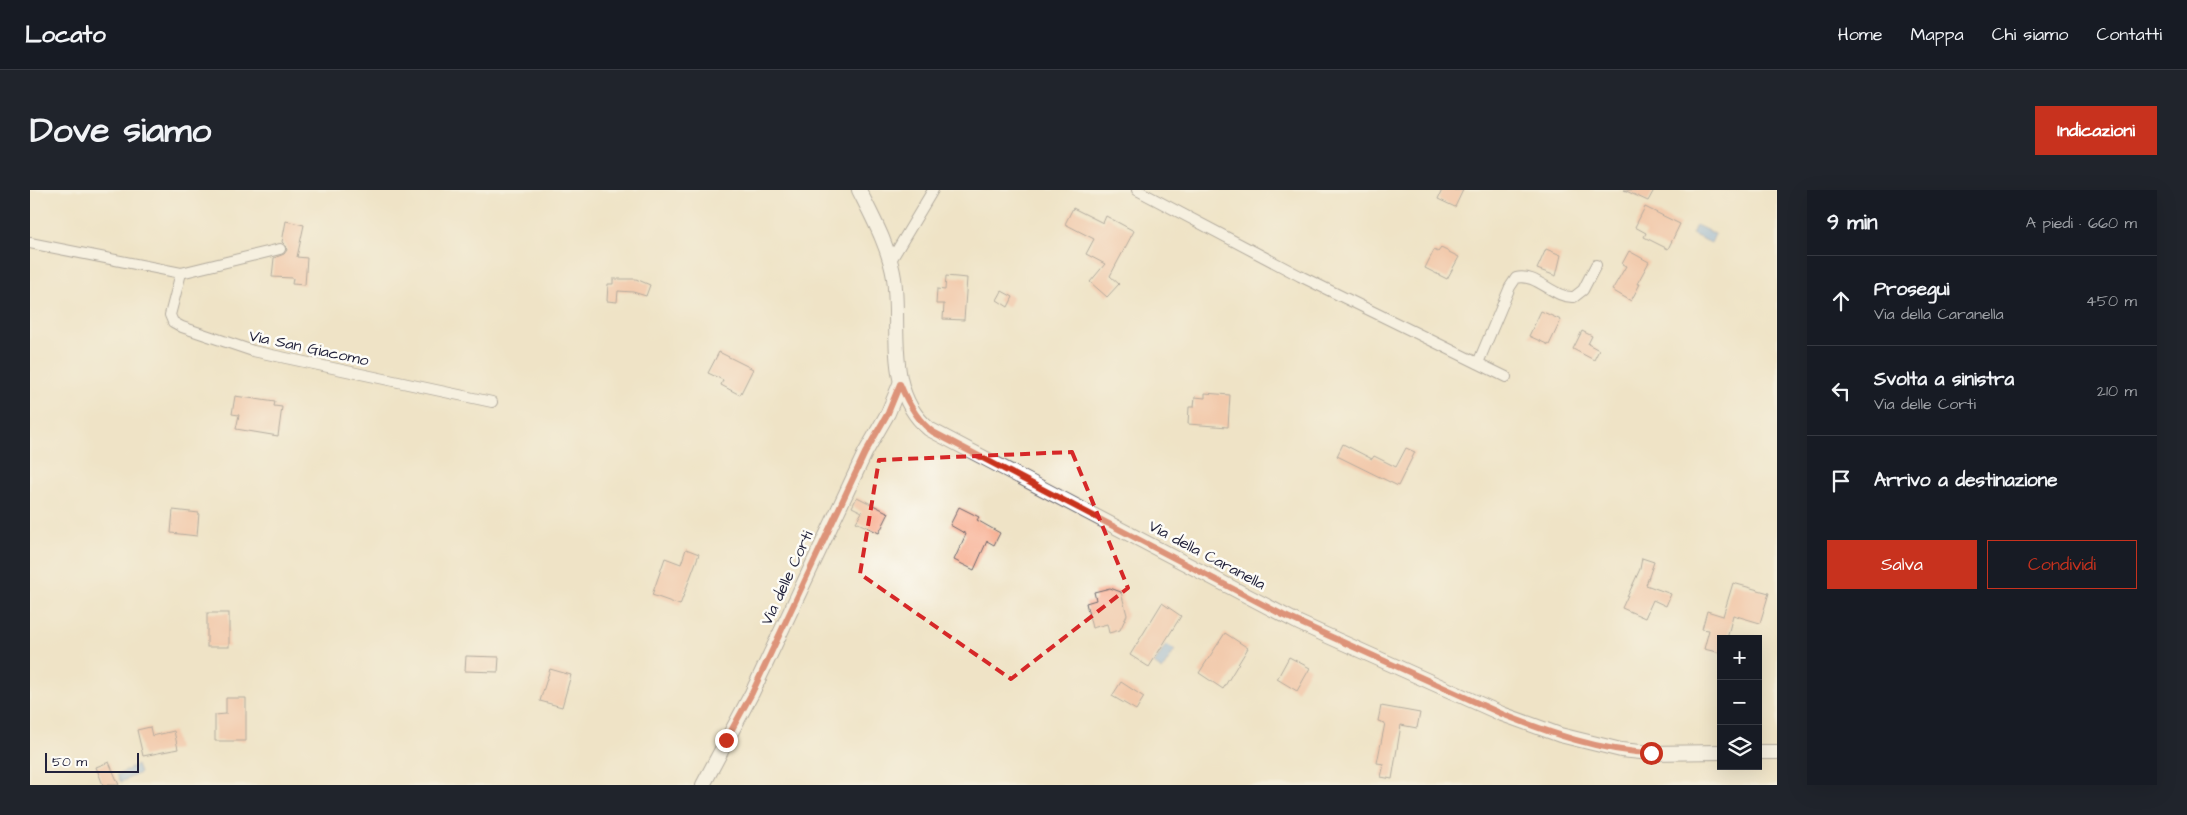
<!DOCTYPE html>
<html lang="it">
<meta charset="utf-8">
<style>
:root{--surface:#171b24;--page:#20242c;--text:#f1f3f6;--muted:#9ea1a6;--line:#363941;--accent:#c8321e}
body{margin:0;font-family:"Architects Daughter",sans-serif;background:var(--page);color:var(--text)}
.controls{position:absolute;right:15px;bottom:15px;display:grid;overflow:hidden;border-radius:0px;box-shadow:0 5px 20px #0002}
.controls button{width:45px;height:45px;display:grid;place-items:center;padding:0;border:0;border-bottom:1px solid var(--line);background:var(--surface);color:var(--text);font:25px sans-serif}
.scale{position:absolute;left:15px;bottom:12px;width:94px;box-sizing:border-box;padding-left:5px;border:2px solid #22223b;border-top:0;font-size:14px;line-height:18px;white-space:nowrap;color:#22223b;-webkit-text-stroke:4px #fdfcf7;paint-order:stroke}
.stop{position:absolute;width:15px;height:15px;margin:-11px;border:4px solid #c8321e;border-radius:50%;background:#fff}
.stop.end{background:#c8321e;border-color:#fff;box-shadow:0 1px 5px #0008}
.list{margin:0;padding:0;list-style:none}
h2{display:flex;justify-content:space-between;align-items:center;height:65px;margin:0;padding:0 20px;font-size:21px}
h2 small{font-size:16px;font-weight:400;color:var(--muted)}
.list li{display:grid;grid-template-columns:32px 1fr auto;gap:15px;align-items:center;box-sizing:border-box;height:90px;padding:0 20px;border-top:1px solid var(--line)}
.list b{display:block;font-size:19px;white-space:nowrap}
.list p{margin:0;font-size:16px;white-space:nowrap;color:var(--muted)}
.list em{font-size:16px;font-style:normal;color:var(--muted)}
.actions{display:flex;gap:10px;padding:15px 20px}
.actions a{flex:1;padding:11px 0;border:1px solid var(--accent);border-radius:0px;text-align:center;font-size:18px;color:var(--accent)}
.actions .main{background:var(--accent);color:#fff}
.icon{flex:none;width:28px;height:28px;fill:none;stroke:currentColor;stroke-width:2;stroke-linecap:round;stroke-linejoin:round}
.map{position:relative;flex:none;width:1747px;height:595px;overflow:hidden;border-radius:0px}
header{display:flex;align-items:center;gap:30px;box-sizing:border-box;height:70px;padding:0 25px;background:var(--surface);border-bottom:1px solid var(--line)}
header strong{font-size:24px}
nav{display:flex;gap:28px;margin-inline-start:auto;font-size:18px}
.intro{display:flex;align-items:center;justify-content:space-between;box-sizing:border-box;height:120px;padding:0 30px}
h1{margin:0;font-size:35px}
.button{padding:12px 22px;border-radius:0px;background:var(--accent);color:#fff;font-size:18px;font-weight:700}
main{display:flex;gap:30px;padding:0 30px}
aside{flex:1;background:var(--surface);border-radius:0px;box-shadow:0 5px 20px #0002}
.map>svg:first-child{display:block}
.water{fill:#76a9e2;stroke:#4c668e}
.building{fill:#f7aa8c}
.lines{fill:none;stroke-linecap:round;stroke-linejoin:round}
.street-casing{stroke:#6a666c;stroke-width:12}
.secondary-casing{stroke:#6a666c;stroke-width:16}
.street{stroke:#fff;stroke-width:10}
.secondary{stroke:#fff;stroke-width:14}
.route{stroke:#c8321e;stroke-width:6}
.marked{fill:none;stroke:#d62828;stroke-width:4;stroke-dasharray:10 6;stroke-linejoin:round}
.labels{text-anchor:middle;dominant-baseline:central;stroke-width:5;stroke-linejoin:round;paint-order:stroke}
.street-label{font-size:16px;fill:#22223b;stroke:#fdfcf7}
</style>
<header>
<strong>Locato</strong>
<nav><a>Home</a><a>Mappa</a><a>Chi siamo</a><a>Contatti</a></nav>
</header>
<div class="intro"><h1>Dove siamo</h1><a class="button">Indicazioni</a></div>
<main>
<div class="map">
<svg width="1747" height="595" viewBox="0 0 1747 595">
<rect width="100%" height="100%" fill="#fdfcf7"/>
<filter id="ink" filterUnits="userSpaceOnUse"><feTurbulence type="fractalNoise" baseFrequency=".02" numOctaves="2"/><feDisplacementMap in="SourceGraphic" scale="10" xChannelSelector="R" yChannelSelector="G"/><feConvolveMatrix kernelMatrix="1 2 1 2 8 2 1 2 1" color-interpolation-filters="sRGB"/></filter>
<filter id="wash" filterUnits="userSpaceOnUse"><feTurbulence type="fractalNoise" baseFrequency=".0096" numOctaves="4" result="noise"/><feDisplacementMap in="SourceGraphic" scale="20" xChannelSelector="R" yChannelSelector="G"/><feGaussianBlur stdDeviation="1.12" result="paint"/><feColorMatrix in="noise" values="0 0 0 0 0 0 0 0 0 0 0 0 0 0 0 0 0 1.4 0 .05"/><feComposite in="paint" operator="in"/></filter>
<g filter="url(#wash)">
<rect width="100%" height="100%" fill="#efe3c6"/>
<g class="water">
<polygon points="1666,35 1685,44 1681,53 1662,44"/>
<polygon points="1136,455 1145,460 1132,480 1124,474"/>
<polygon points="107,575 110,583 91,592 87,585"/>
</g>
<g id="blocks">
<g class="building">
<polygon points="1412,0 1433,0 1425,17 1408,9"/>
<polygon points="1594,0 1624,0 1618,11"/>
<polygon points="1615,17 1650,34 1638,59 1614,47 1616,43 1605,37"/>
<polygon points="1043,18 1073,33 1076,26 1104,41 1080,86 1089,94 1077,107 1060,92 1075,74 1056,64 1064,49 1035,34"/>
<polygon points="256,31 274,35 267,67 277,68 275,95 262,94 263,88 242,87 244,68 254,64 257,60 255,55 252,52"/>
<polygon points="1411,58 1429,67 1417,89 1395,78 1404,60 1408,62"/>
<polygon points="1516,59 1531,65 1526,86 1507,79"/>
<polygon points="1599,61 1619,72 1607,94 1610,94 1601,111 1582,100 1596,76 1592,74"/>
<polygon points="916,86 937,88 934,130 913,129 914,114 906,114 907,99 915,100"/>
<polygon points="583,89 606,89 620,95 616,106 603,102 588,101 587,112 577,111 578,94 583,94"/>
<polygon points="972,101 983,107 978,117 967,110"/>
<polygon points="1511,121 1531,130 1519,155 1499,146"/>
<polygon points="1552,141 1562,146 1558,154 1569,160 1564,170 1543,159"/>
<polygon points="689,162 723,179 710,205 691,195 693,190 678,183"/>
<polygon points="1175,203 1200,205 1198,237 1158,234 1159,217 1164,217 1165,207 1175,208"/>
<polygon points="205,206 245,212 244,216 252,217 248,246 206,239 209,225 202,224"/>
<polygon points="1313,254 1342,269 1344,266 1366,277 1376,258 1385,262 1368,296 1307,266"/>
<polygon points="827,307 859,323 849,343 826,332 832,322 822,317"/>
<polygon points="929,317 949,327 947,330 970,343 964,355 957,351 944,380 924,370 936,344 920,335"/>
<polygon points="143,320 169,323 167,346 141,343"/>
<polygon points="656,359 669,364 650,415 622,405 635,368 651,374"/>
<polygon points="1612,368 1624,372 1616,395 1641,404 1636,416 1623,410 1615,428 1592,418 1610,379"/>
<polygon points="1703,393 1739,403 1730,433 1703,425 1697,449 1691,449 1691,463 1674,459 1679,440 1672,439 1677,421 1693,426"/>
<polygon points="1080,398 1091,402 1097,425 1090,440 1079,443 1077,434 1062,438 1056,413 1066,410 1064,402"/>
<polygon points="1132,413 1151,426 1119,477 1100,465"/>
<rect x="177" y="423" width="22" height="34"/>
<polygon points="1195,443 1218,458 1193,499 1169,483"/>
<polygon points="436,466 469,467 468,482 435,481"/>
<polygon points="1259,467 1280,478 1267,501 1247,489"/>
<polygon points="520,479 541,485 532,517 510,511"/>
<polygon points="1091,492 1114,507 1106,520 1082,506"/>
<polygon points="196,508 216,508 216,551 185,551 185,525 196,524"/>
<polygon points="1351,516 1390,523 1387,538 1371,535 1362,589 1351,587 1354,574 1347,573 1355,533 1348,531"/>
<polygon points="120,537 122,546 144,541 148,559 113,566 107,540"/>
<polygon points="79,572 89,595 73,595 66,577"/>
</g>
</g>
</g>
<g filter="url(#ink)">
<use href="#blocks" fill-opacity="0" stroke="#6a666c" stroke-width="1"/>
<g class="lines">
<defs>
<g id="street">
<polyline points="1107,0 1270,86 1476,187"/>
<polyline points="0,53 151,83 250,59"/>
<polyline points="860,72 903,0"/>
<polyline points="151,83 140,125 143,132 152,137 223,161 462,212"/>
<path d="M1448,173L1480,97L1486,88C1506,82 1524,109 1544,107L1553,100L1566,75"/>
</g>
<g id="secondary">
<path d="M829,0C843,28 859,57 864,88C871,139 854,201 899,239L1269,433L1472,524L1530,545L1591,560L1621,563L1691,562"/>
<polyline points="1728,562 1747,562"/>
<polyline points="673,595 722,503 835,263 858,223 870,194"/>
</g>
</defs>
<use href="#street" class="street-casing"/>
<use href="#secondary" class="secondary-casing"/>
<use href="#street" class="street"/>
<use href="#secondary" class="secondary"/>
</g>
</g>
<g class="lines" filter="url(#ink)">
<path class="route" d="M696,550L722,503L835,263L858,223L870,194C877,211 887,231 903,242L1253,425L1472,524C1520,543 1570,561 1621,563"/>
</g>
<path d="M0 0H1747V595H0ZM1042,262L1098,398L981,489L830,384L849,270Z" fill="#efe3c6" fill-opacity=".55" fill-rule="evenodd"/>
<path class="marked" d="M1042,262L1098,398L981,489L830,384L849,270Z"/>
<g class="labels">
<g class="street-label">
<text transform="translate(279 158) rotate(12)">Via San Giacomo</text>
<text transform="translate(1177 365) rotate(28)">Via della Caranella</text>
<text transform="translate(757 388) rotate(-65)">Via delle Corti</text>
</g>
</g>
</svg>
<div class="controls">
<button>+</button>
<button>−</button>
<button><svg class="icon" aria-label="layers" viewBox="0 0 24 24"><path d="M12 4l9 5-9 5-9-5zM3 14l9 5 9-5"/></svg></button>
</div>
<div class="scale">50 m</div>
<div class="stop" style="left:1621px;top:563px"></div>
<div class="stop end" style="left:696px;top:550px"></div>
</div>
<aside>
<h2>9 min<small>A piedi · 660 m</small></h2>
<ul class="list">
<li><svg class="icon" aria-label="ahead" viewBox="0 0 24 24"><path d="M12 20V5M6 11l6-6 6 6"/></svg><div><b>Prosegui</b><p>Via della Caranella</p></div><em>450 m</em></li>
<li><svg class="icon" aria-label="left" viewBox="0 0 24 24"><path d="M17 20v-9H6M10 6l-5 5 5 5"/></svg><div><b>Svolta a sinistra</b><p>Via delle Corti</p></div><em>210 m</em></li>
<li><svg class="icon" aria-label="arrive" viewBox="0 0 24 24"><path d="M6 21V4h12l-3 4 3 4H6"/></svg><div><b>Arrivo a destinazione</b></div></li>
</ul>
<div class="actions"><a class="main">Salva</a><a>Condividi</a></div>
</aside>
</main>
